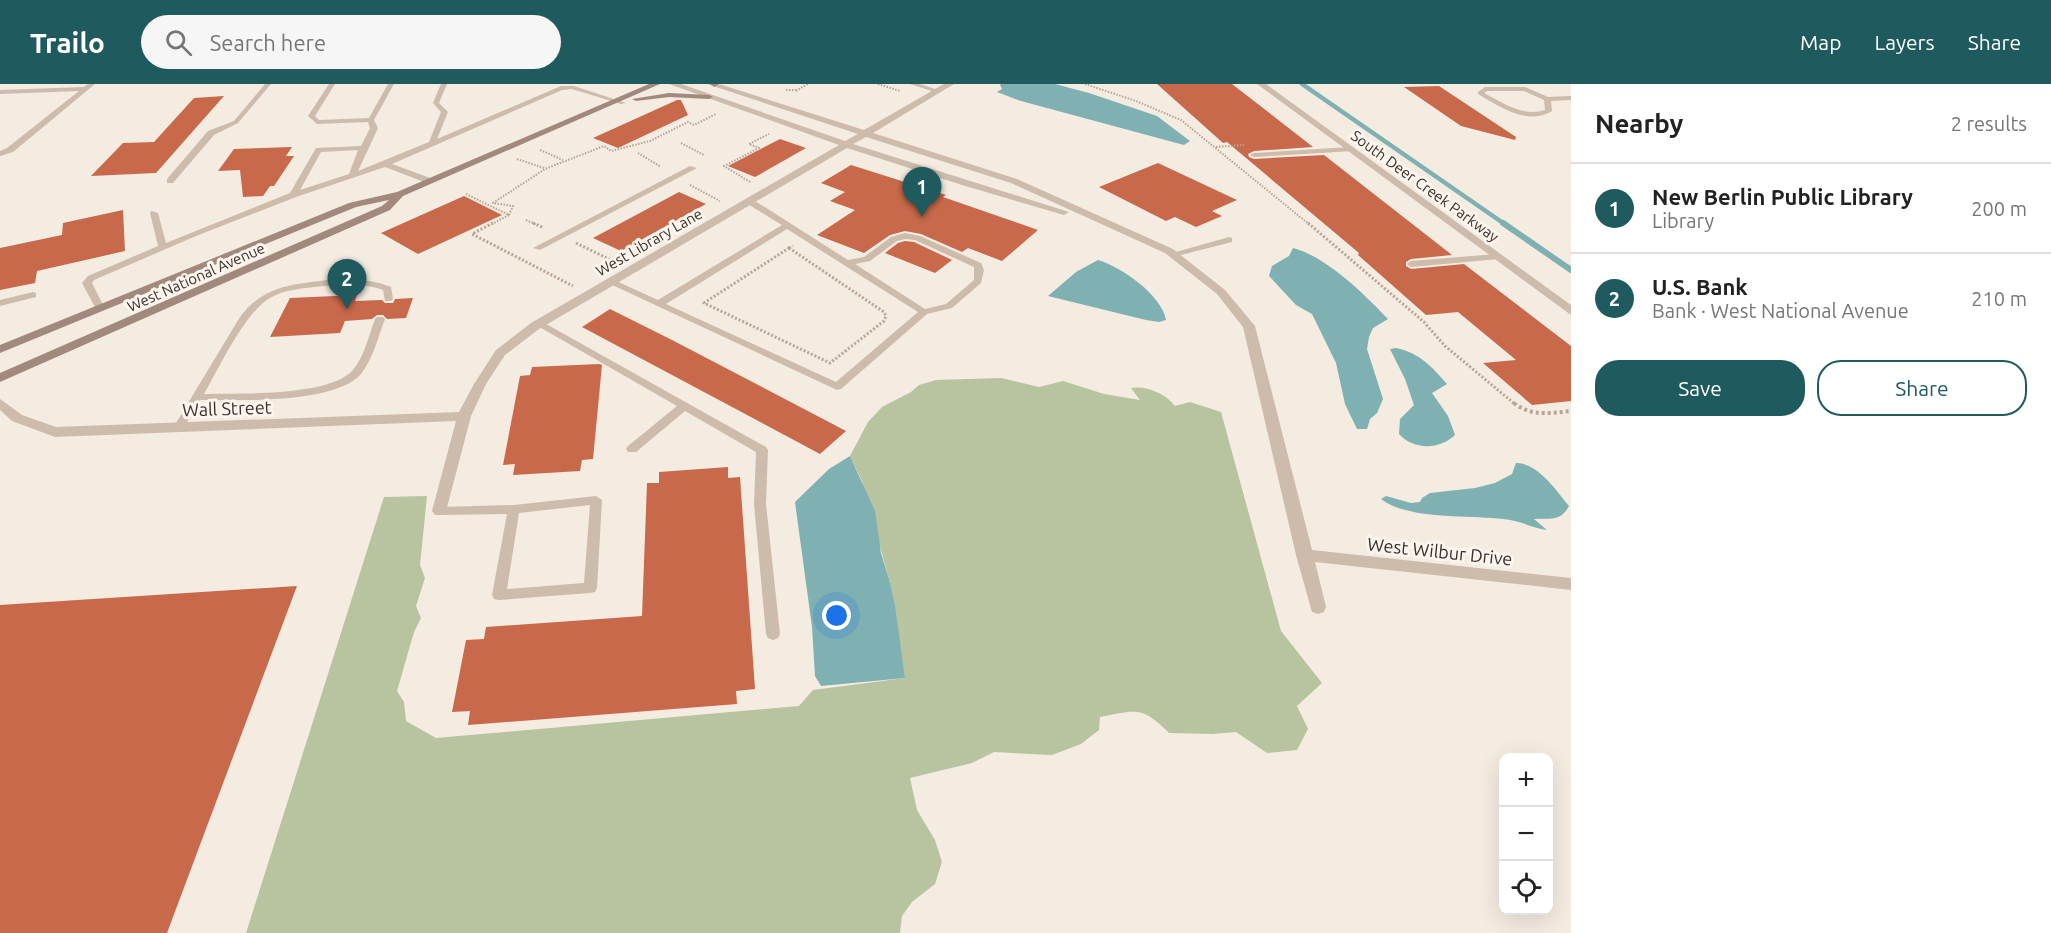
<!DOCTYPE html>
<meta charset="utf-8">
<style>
:root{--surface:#fff;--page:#f6f6f6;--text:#222;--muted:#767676;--line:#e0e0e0;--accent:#1f5a5e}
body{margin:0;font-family:Ubuntu,sans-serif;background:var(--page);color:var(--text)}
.controls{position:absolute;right:18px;bottom:18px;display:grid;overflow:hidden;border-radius:12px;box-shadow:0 6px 24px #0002}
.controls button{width:54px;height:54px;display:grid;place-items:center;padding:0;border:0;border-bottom:2px solid var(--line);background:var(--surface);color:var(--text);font:30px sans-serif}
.you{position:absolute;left:837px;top:532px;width:21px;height:21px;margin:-15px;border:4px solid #fff;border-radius:50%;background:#1a73e8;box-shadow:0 0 0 9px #1a73e833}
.badge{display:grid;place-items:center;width:39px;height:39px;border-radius:50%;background:var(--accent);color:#fff;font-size:20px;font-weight:700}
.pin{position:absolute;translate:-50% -50px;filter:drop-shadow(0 2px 3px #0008)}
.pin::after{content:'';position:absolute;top:32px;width:21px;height:18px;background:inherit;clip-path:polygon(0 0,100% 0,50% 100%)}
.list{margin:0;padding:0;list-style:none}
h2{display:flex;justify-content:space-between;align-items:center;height:78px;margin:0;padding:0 24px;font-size:26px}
h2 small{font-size:20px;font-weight:400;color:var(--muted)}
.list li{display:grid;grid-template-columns:39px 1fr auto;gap:18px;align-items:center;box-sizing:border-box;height:90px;padding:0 24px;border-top:2px solid var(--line)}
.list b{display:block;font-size:22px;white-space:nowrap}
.list p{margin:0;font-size:20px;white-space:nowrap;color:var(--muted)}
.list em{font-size:20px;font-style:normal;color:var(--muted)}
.actions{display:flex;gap:12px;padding:18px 24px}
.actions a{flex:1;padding:14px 0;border:2px solid var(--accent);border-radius:24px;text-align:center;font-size:21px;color:var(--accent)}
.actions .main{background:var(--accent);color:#fff}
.icon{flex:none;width:33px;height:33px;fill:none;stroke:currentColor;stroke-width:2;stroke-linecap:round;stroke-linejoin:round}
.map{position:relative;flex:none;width:1571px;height:849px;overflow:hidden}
header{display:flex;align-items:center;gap:36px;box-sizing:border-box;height:84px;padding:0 30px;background:var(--accent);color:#fff}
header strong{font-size:28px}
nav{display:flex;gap:33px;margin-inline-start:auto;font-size:21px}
.search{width:420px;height:54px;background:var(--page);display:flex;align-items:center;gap:15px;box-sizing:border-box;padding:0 21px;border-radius:33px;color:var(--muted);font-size:22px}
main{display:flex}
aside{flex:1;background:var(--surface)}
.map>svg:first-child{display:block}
.green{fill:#b8c4a0}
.water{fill:#7fb0b2}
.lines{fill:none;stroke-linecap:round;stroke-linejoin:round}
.stream-far1{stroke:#7fb0b2;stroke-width:4.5}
.stream{stroke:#7fb0b2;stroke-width:6}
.building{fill:#c8694b}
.path-far2{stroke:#b9a596;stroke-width:2;stroke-dasharray:1.5 1.5;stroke-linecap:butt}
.path-far1{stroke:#b9a596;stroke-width:3;stroke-dasharray:2 2;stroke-linecap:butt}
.path{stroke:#b9a596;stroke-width:4;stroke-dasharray:3 3;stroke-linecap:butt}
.service{fill:#cdbbac;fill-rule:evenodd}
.minor{fill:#cdbbac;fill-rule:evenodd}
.secondary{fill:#a18a7d;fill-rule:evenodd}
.labels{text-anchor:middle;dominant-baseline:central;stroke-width:6;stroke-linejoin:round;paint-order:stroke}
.far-street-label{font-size:15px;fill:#3b302b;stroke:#fbf5ee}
.street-label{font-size:18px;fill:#3b302b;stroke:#fbf5ee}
</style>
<header>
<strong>Trailo</strong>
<div class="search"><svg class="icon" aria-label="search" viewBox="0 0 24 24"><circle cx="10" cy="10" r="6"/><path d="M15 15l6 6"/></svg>Search here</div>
<nav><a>Map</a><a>Layers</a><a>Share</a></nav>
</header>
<main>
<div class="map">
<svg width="1571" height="849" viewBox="0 0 1571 849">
<rect width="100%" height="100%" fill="#f4ebe1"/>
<path class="green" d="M1001,294L1039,303L1063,297L1104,310L1140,316L1131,304C1147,301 1166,310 1175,322L1190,318L1221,328L1281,547L1322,599L1297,622L1308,645L1297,666L1267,669L1236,648L1212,650L1169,649C1142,622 1137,626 1100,633L1099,646L1081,660L1052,671L994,668L972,679L910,694L917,726L935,756L942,778L935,800L912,818L902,832L900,849H246L384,413L427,412L420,481L425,494L416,522L421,534L414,548L397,607L404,618L406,637L436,654L799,622L813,606L905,594L889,495L862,397L850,372L868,338L882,323L911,308L919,301L936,296Z"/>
<g class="water">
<polygon points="1001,0 1055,0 1089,9 1157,32 1190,57 1184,61 1021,17 997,8 1002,5 1000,1"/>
<path d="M1293,164C1327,173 1364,210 1388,235L1373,244L1369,253L1367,265L1383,315L1377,329L1370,335L1367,345H1357L1345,320L1336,279L1312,230L1296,221L1269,192L1272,182L1289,172Z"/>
<path d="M1098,176C1121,183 1161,210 1166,236L1159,238L1146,236L1048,212L1076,188Z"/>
<path d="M1396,264C1420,269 1432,283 1447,300L1432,309L1448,332L1455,351C1440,366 1413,366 1399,350L1400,335L1414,321L1405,295L1390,265Z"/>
<polygon points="850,372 875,427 881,469 889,495 895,522 905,594 821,602 815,592 812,543 795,418 829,385"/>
<path d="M1516,379C1538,379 1556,406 1569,422C1561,438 1549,434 1534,435L1547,446C1532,444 1519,436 1503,435C1470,431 1408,436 1381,415L1386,412L1411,419L1420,418L1422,414L1430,409L1475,404L1495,399L1512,390Z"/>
</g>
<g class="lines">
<polyline class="stream-far1" points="1302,0 1506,141"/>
<polyline class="stream" points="1503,139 1571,186"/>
</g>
<g class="building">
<polygon points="1157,0 1232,0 1313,63 1254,67 1248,70 1249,73 1254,75 1324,71 1452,171 1411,175 1406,178 1406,182 1411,185 1464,180 1571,262 1571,317 1532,321 1483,279 1516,276 1458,228 1426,231 1358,171 1359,169 1227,58 1223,59"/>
<polygon points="1439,2 1516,53 1515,56 1461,42 1404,3"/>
<polygon points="224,12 156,89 91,92 123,59 154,58 194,14"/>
<polygon points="677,16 681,16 688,31 618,64 593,54"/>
<polygon points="780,55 806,64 755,93 728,82"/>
<polygon points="292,63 286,72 294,72 274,102 270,102 263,112 243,113 240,86 218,87 234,65"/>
<polygon points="1158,79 1237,116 1212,127 1222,132 1196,143 1175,133 1166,137 1099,103"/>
<polygon points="851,81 946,111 943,113 1038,146 1002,177 968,164 962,168 921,150 905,147 890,151 864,169 817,151 855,126 830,117 845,108 821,99"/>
<polygon points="679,108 706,120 621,167 593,154"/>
<polygon points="464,112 502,131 418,170 381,149"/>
<polygon points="123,126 125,167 37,187 35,199 0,206 0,164 62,151 63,139"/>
<polygon points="905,157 914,158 952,176 935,189 885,169 898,159"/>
<polygon points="357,211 355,217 382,216 385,219 393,219 395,215 413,214 406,234 387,235 383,231 377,231 372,235 345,237 340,249 270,253 290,214"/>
<polygon points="610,225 672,256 846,347 820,370 582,243"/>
<polygon points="599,280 602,281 593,375 582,376 580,387 513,391 515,380 503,381 520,292 530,291 532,283"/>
<polygon points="728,383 728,394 740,393 755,605 736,607 737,620 468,641 470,627 452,628 466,556 484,555 486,543 642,532 647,399 659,399 659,388"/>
<polygon points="297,502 167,849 0,849 0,521"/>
</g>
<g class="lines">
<g class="path-far2">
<polyline points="878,0 900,7"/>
<polyline points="1085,0 1136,17 1181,36 1310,141"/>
<polyline points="786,6 797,6"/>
<polyline points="796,7 808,0"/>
<polyline points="681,59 704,71"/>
<polyline points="1216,63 1244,61"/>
<polyline points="540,66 563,76"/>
<polyline points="638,69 661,83"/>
<polyline points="517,75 544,84"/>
<polyline points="750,98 724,82 759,64 749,60 769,50"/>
<polyline points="690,101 720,117"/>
<polyline points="466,110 509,131 490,141"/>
<polyline points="509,131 513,122 493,119 545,85 604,62 611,67 650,57 688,38 694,41 716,30"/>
<polyline points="526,136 537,141"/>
</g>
<g class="path-far1">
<polyline points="493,139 472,150 573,202"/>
<polyline points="533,139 544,144"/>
<polyline points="1308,139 1424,238 1445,262 1516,321"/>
<polyline points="576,159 613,177"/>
<polygon points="789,164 884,228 886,232 884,237 830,279 704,219"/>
<polyline points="789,164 793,162"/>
</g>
<path class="path" d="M1514,319C1531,333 1551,329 1571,327"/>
<g class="service">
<polygon points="88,0 95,0 13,68 0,72 0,67 7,64 79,7 0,10 0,6 84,3"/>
<polygon points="265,0 271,0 238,39 214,51 173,99 167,99 167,95 208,47 234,37"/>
<path d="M329,0H335L315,32L319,36L369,34L388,0H394L374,36L378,44L358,87L429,58L441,28L433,19L441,0H447L439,19L448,28L437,55L561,2H574L626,19L621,20L572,5L562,6L392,80L433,95V99H427L385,83L296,113L196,152L94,196L92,199L104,223L99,226L96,225L82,199L88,192L158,162L150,129L151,127L158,129L166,159L290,109L316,64L361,62L370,44L368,38L317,40L308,32ZM358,66L349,90L300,106L321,68Z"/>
<polygon points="910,0 920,0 941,7 938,9"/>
<path d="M1485,3H1525L1548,13L1571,12V16L1551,17L1552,27C1528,42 1500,23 1478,10V8ZM1487,7H1524L1544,16L1545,26C1523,33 1503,19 1484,9Z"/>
<polygon points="1350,63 1353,63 1353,67 1254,73 1250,71 1254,69"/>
<polygon points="690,82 697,84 540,166 533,164"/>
<path d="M746,115H752L848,176L864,173L891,153L905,149L920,152L981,179L984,186L981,199L952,224L927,230L841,305L837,306L606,198L608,196H614L658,216L782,141L746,119ZM787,145L918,228L836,298L666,220ZM905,155L915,156L974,183V196L946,220L925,225L855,180L870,177L897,157Z"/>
<polygon points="1229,153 1232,154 1232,158 1173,173 1169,170"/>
<polygon points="1496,170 1499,171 1499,175 1411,183 1407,180 1411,177"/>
<path d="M329,196C351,195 371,195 391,203L393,215L391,217H385L383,206C365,199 343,200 324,202C306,204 285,205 270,214C245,228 219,284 204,310C239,309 329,313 353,286C364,273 369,251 375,235L377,233H383L385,235C378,253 373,275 361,290C335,320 238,316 200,316L182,347H174L173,344L240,233C263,202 293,200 329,196Z"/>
<polygon points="33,208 36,209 36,213 0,222 0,216"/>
<polygon points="539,236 766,363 768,366 766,420 780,550 778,554 773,556 768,554 766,550 754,420 756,368 685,327 636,368 628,368 626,365 628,362 677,322 536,241 536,237"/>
<path d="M596,412L602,416L597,504L595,508L590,509L499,516L494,515L492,511L507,430L440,431L434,427L440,423L514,421ZM590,421L584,499L507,505L519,429Z"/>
</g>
<g class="minor">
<polygon points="669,0 681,0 845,57 858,50 707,0 719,0 864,46 944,0 954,0 873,49 1017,95 1173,165 1225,206 1255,242 1312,466 1571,494 1571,506 1315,478 1326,523 1324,528 1318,530 1312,528 1296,471 1243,243 1217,210 1165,169 1011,99 866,53 853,60 1069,128 1064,131 962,101 847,64 539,245 505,271 486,300 471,332 445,431 435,431 432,427 456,337 55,353 12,337 0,326 0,315 22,331 56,343 459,328 474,300 496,266 531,239 839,61"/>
<polygon points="1257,0 1266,0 1571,221 1571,231"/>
</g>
<g class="secondary">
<polygon points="649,0 660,0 403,112 390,126 0,298 0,289 382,122 389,116 356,123 0,269 0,261 349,119 397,108"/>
<polygon points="710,0 718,0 718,1 714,3"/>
<polygon points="669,9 709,11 713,13 709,15 669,13 636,17 632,15"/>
</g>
</g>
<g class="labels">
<g class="far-street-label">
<text transform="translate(1425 102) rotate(36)">South Deer Creek Parkway</text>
<text transform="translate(649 158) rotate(-30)">West Library Lane</text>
<text transform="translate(196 193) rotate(-24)">West National Avenue</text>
</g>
<g class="street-label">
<text transform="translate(227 324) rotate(-2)">Wall Street</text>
<text transform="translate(1440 467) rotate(6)">West Wilbur Drive</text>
</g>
</g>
</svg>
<div class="controls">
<button>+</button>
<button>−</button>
<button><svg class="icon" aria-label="locate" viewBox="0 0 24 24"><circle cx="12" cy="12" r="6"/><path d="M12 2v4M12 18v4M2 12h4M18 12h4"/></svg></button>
</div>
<div class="you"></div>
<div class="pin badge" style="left:922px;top:133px">1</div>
<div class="pin badge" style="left:347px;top:225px">2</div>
</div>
<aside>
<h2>Nearby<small>2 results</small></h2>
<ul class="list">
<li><span class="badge">1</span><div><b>New Berlin Public Library</b><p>Library</p></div><em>200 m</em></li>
<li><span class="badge">2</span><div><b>U.S. Bank</b><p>Bank · West National Avenue</p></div><em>210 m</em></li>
</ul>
<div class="actions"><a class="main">Save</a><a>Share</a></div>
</aside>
</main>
